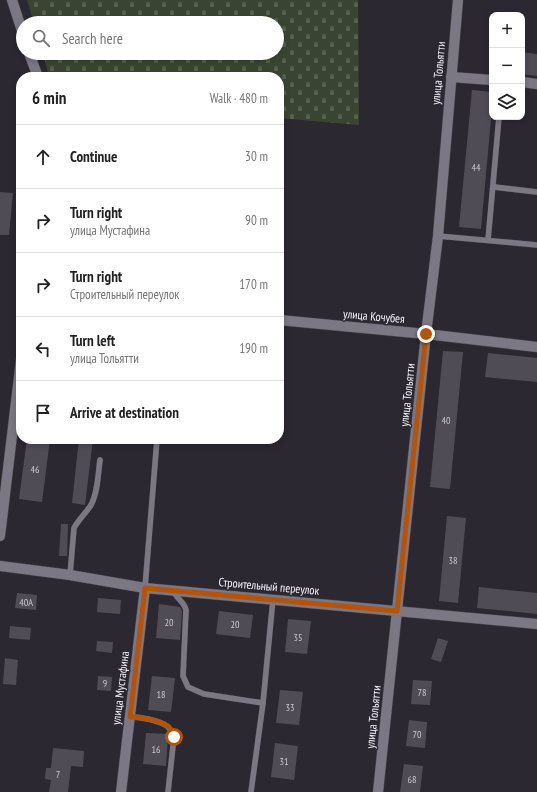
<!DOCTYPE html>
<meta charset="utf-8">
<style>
:root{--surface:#fff;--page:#f2f2f2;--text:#222;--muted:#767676;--line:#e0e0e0}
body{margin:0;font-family:"PT Sans Narrow",sans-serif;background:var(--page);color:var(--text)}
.controls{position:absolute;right:12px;top:12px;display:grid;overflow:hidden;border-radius:8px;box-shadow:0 2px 6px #0003}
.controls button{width:36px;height:36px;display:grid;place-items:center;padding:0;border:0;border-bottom:1px solid var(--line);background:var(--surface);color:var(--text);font:20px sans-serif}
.stop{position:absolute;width:12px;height:12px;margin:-9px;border:3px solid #b45309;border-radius:50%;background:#fff}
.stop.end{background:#b45309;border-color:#fff;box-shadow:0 1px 4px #0008}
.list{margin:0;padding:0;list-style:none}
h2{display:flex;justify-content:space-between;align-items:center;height:52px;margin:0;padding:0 16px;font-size:17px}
h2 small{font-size:13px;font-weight:400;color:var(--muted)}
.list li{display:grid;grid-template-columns:26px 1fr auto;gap:12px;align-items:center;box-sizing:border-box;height:64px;padding:0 16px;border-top:1px solid var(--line)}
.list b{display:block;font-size:15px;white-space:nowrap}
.list p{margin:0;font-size:13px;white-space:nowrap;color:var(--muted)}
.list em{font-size:13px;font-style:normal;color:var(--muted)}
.icon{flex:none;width:22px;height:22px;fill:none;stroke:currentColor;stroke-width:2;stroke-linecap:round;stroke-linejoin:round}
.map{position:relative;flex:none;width:537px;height:792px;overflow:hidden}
.search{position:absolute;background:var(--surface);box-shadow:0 2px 6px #0003;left:16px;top:16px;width:268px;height:44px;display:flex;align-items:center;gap:10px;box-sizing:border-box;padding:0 14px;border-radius:22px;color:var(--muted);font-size:15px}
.panel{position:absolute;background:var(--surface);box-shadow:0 2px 6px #0003;left:16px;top:72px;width:268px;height:372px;border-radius:16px}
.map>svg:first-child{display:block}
.cemetery{fill:url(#cemetery-stones)}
.building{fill:#4f4c56}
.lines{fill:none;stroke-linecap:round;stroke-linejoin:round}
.lane-casing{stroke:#49474f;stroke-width:6}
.street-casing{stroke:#49474f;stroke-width:11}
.secondary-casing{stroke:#49474f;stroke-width:11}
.lane{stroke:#7b7883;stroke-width:5.5}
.street{stroke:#7b7883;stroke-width:10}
.secondary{stroke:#7b7883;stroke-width:10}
.route{stroke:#b45309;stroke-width:5}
.labels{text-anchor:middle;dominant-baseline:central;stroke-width:3;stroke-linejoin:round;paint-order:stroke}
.number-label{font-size:10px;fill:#cac8d0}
.street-label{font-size:12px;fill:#f3f1f8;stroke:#2b2831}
</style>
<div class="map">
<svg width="537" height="792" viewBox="0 0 537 792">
<defs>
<pattern id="cemetery-stones" width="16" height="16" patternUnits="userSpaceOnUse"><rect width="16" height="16" fill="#3a4531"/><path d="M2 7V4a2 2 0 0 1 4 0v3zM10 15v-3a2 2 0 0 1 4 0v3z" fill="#576050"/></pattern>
</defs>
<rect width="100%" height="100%" fill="#2b2831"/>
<polygon class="cemetery" points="27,0 358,0 359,125 279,118 279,77 49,77 43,53 277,53 277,23 34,23"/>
<g class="building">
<polygon points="522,52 537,54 537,76 522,74"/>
<polygon points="472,90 492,92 492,108 481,229 459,227"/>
<polygon points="0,192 13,193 9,235 0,235"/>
<polygon points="443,351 463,352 450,489 430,487"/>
<polygon points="488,353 537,358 537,382 485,377"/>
<polygon points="27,439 50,439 42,502 19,499"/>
<polygon points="79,439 93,439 85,505 72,503"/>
<polygon points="447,516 466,518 458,603 439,601"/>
<polygon points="61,524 68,524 67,556 59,556"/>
<polygon points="479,587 537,593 537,614 477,608"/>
<polygon points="17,593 37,595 36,610 15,608"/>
<polygon points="98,598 121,600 120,614 97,612"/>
<polygon points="159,604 180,607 182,611 180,640 156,638"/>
<polygon points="219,611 253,615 250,638 216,634"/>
<polygon points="288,619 311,621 307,654 285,652"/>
<polygon points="10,626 31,628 30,640 9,638"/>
<polygon points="438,638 448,641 441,662 431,659"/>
<polygon points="97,641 113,642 112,653 96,651"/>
<polygon points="5,658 18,660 16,685 3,684"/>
<polygon points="98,676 112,677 111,691 97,690"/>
<polygon points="152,676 175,678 171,712 148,710"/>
<polygon points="413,680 432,681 430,705 411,704"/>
<polygon points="280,690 303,692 299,725 276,723"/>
<polygon points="409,720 427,722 425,748 406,746"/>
<polygon points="146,733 168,734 166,766 143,764"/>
<polygon points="275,743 298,746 294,780 271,777"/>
<polygon points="53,748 84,751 83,767 71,766 68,792 49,792 51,780 45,779 46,768 51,768"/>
<polygon points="404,764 423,766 420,792 400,792"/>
</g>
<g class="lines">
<defs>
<g id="lane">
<polyline points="494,187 537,192"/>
<polyline points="438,236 537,245"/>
<polyline points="488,240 499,117"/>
<path d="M70,575L74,528C79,519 86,513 91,505C98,492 98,474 100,460"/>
<polyline points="145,588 157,439"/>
<path d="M173,590C176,599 184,601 186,610L183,676L188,687L204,694L263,703"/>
<path d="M130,717C140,717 158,720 167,726C171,729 172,733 174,737L168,792"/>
<polyline points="251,792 263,703 273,599"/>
</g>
<g id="street">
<polyline points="451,77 492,80"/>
<polyline points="522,82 537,84"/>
<polyline points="279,320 426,334 537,347"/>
<polyline points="0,566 70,575 145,588 537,624"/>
<polyline points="121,792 145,588"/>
</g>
<g id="secondary">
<polyline points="12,0 23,34"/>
<polyline points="29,53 38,77"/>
<polyline points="0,536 21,360"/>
<polyline points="378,792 426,334 438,236 458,0"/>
</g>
</defs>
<use href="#lane" class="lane-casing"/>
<use href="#street" class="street-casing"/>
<use href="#secondary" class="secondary-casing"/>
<use href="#lane" class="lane"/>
<use href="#street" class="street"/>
<use href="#secondary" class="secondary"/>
</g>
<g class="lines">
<path class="route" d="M174,737C172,733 171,728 167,726C158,720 140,717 130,717L145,588L397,611L426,334"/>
</g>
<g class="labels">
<g class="number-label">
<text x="476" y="167">44</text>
<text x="446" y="420">40</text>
<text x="35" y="469">46</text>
<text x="453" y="560">38</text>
<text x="26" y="602">40А</text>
<text x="169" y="622">20</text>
<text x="235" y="624">20</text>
<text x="298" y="637">35</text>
<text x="105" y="683">9</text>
<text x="422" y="692">78</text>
<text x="161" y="694">18</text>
<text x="290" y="707">33</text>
<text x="417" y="734">70</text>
<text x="156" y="749">16</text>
<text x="284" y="761">31</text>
<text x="58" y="774">7</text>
<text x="412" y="779">68</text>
</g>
<g class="street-label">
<text transform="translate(438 73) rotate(-85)">улица Тольятти</text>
<text transform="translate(374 316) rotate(5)">улица Кочубея</text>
<text transform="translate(407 395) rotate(-84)">улица Тольятти</text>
<text transform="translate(269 586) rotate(5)">Строительный переулок</text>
<text transform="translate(120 688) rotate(-83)">улица Мустафина</text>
<text transform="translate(373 717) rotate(-84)">улица Тольятти</text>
</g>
</g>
</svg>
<div class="controls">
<button>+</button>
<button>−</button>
<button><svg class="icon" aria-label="layers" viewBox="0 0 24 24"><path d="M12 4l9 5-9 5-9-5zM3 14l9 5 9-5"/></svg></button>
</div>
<div class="stop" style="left:174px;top:737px"></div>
<div class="stop end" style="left:426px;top:334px"></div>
<div class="search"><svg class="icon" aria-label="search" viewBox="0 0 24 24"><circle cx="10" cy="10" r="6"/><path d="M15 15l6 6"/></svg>Search here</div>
<section class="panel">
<h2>6 min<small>Walk · 480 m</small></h2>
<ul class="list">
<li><svg class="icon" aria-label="ahead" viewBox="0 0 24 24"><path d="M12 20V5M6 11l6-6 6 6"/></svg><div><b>Continue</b></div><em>30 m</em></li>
<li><svg class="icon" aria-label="right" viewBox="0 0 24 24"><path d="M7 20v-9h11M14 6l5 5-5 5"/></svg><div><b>Turn right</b><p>улица Мустафина</p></div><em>90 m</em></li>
<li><svg class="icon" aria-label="right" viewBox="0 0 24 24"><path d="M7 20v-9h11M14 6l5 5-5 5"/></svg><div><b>Turn right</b><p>Строительный переулок</p></div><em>170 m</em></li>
<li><svg class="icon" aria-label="left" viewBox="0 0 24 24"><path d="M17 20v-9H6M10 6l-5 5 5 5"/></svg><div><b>Turn left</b><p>улица Тольятти</p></div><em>190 m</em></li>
<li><svg class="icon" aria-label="arrive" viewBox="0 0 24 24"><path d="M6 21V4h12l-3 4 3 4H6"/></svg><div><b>Arrive at destination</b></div></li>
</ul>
</section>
</div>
